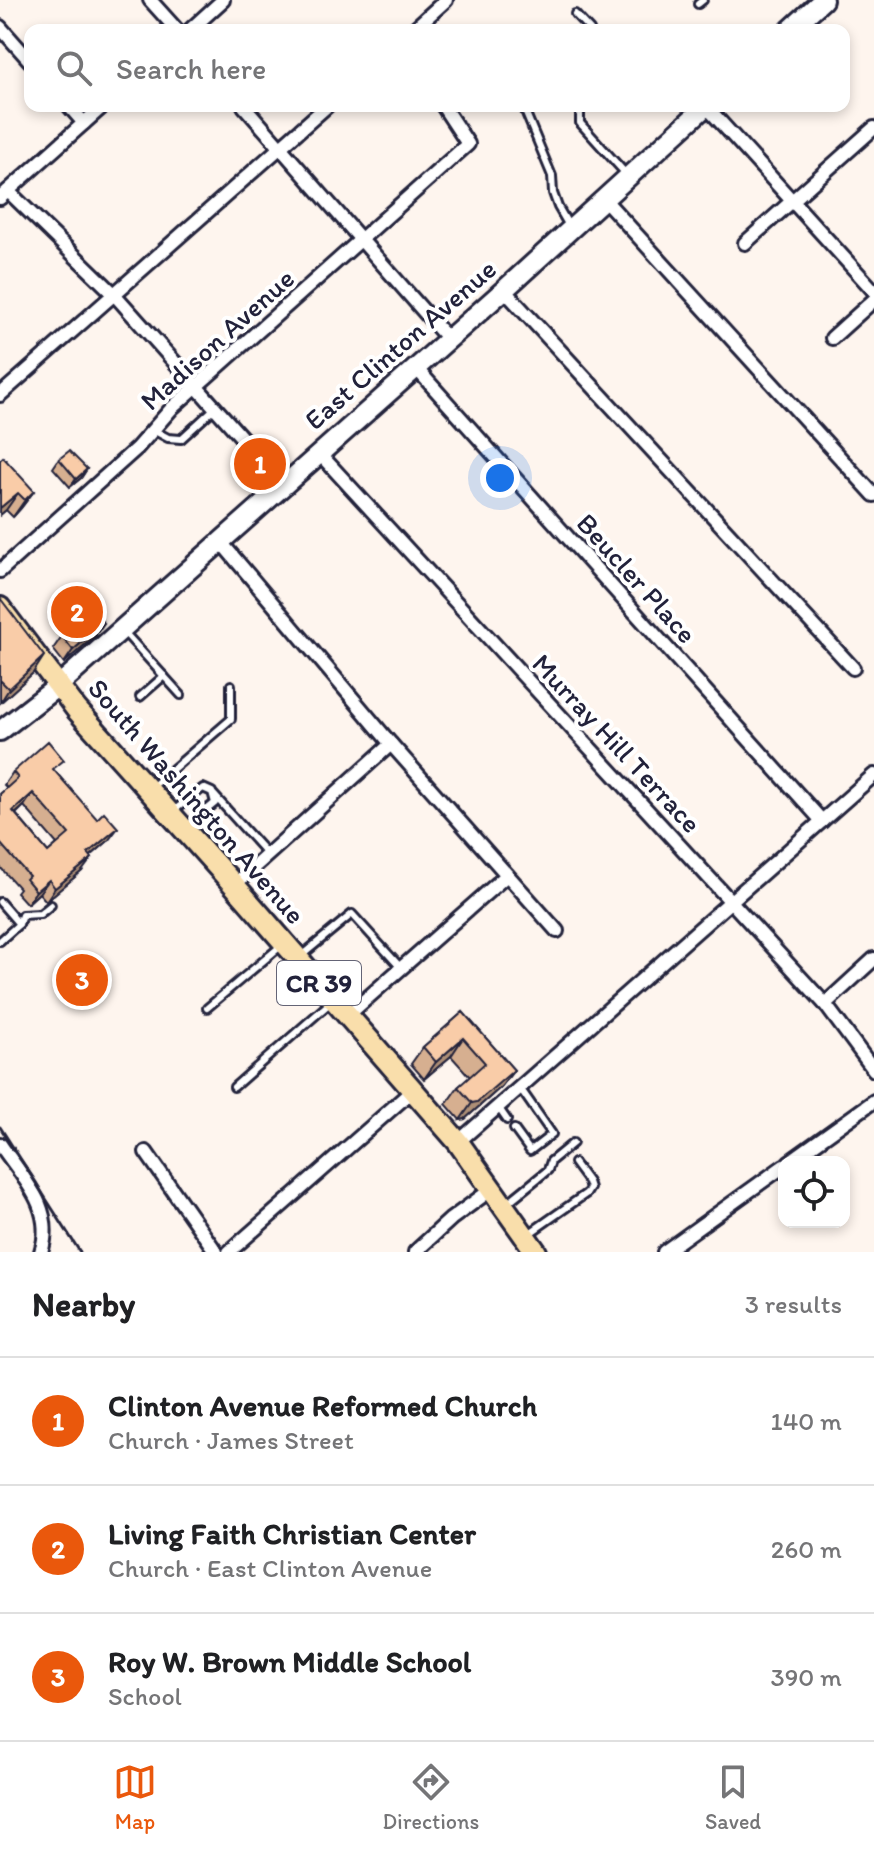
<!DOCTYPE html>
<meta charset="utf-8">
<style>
:root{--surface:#fff;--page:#f6f6f6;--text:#202124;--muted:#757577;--line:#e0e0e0;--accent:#ea580c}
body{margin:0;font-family:Itim,sans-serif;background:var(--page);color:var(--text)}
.controls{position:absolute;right:24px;bottom:24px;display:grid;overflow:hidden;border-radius:16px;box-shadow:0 4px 12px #0003}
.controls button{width:72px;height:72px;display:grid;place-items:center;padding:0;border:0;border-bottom:2px solid var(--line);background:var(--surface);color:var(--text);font:40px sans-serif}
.you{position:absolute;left:500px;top:478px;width:28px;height:28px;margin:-20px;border:6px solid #fff;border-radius:50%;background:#1a73e8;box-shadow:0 0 0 12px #1a73e833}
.badge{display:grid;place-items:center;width:52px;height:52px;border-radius:50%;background:var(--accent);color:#fff;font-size:26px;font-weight:700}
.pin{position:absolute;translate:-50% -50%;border:4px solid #fff;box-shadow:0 2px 8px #0006}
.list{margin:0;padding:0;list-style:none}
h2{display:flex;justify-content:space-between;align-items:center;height:104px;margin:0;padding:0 32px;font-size:34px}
h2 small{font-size:26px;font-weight:400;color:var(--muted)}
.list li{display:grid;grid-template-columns:52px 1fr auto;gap:24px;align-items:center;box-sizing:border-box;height:128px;padding:0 32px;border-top:2px solid var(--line)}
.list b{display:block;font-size:30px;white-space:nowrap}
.list p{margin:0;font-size:26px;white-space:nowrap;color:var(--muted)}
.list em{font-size:26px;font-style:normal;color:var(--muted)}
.icon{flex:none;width:44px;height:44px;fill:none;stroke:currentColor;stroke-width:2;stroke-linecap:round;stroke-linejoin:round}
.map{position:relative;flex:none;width:874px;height:1252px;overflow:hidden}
.search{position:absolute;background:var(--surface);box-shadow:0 4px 12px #0003;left:24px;right:24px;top:24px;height:88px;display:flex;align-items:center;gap:20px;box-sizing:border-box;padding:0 28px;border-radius:16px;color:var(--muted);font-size:30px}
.sheet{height:488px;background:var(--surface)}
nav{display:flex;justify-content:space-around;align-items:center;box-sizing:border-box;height:112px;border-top:2px solid var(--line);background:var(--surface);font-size:22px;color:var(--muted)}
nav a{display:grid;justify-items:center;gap:4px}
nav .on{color:var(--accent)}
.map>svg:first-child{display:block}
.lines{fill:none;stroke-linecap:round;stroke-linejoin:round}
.lane-casing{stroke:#22223b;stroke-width:12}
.street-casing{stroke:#22223b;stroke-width:18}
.secondary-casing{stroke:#22223b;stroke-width:24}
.primary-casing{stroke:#22223b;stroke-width:26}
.lane{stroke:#fff;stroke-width:6}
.street{stroke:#fff;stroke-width:12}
.secondary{stroke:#fff;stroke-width:18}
.primary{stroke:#f9deab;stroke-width:20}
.rail{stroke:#22223b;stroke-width:3}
.wall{fill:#d6af90;stroke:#22223b;stroke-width:2;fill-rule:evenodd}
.shaded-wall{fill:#ae8f76;stroke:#22223b;stroke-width:2}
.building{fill:#f9cca8;stroke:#22223b;stroke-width:2;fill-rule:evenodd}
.labels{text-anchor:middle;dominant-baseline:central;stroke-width:8;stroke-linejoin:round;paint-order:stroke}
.shield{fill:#fff;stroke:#646476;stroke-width:2}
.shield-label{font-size:26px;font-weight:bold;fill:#22223b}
.street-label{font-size:28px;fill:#22223b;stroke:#fff}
</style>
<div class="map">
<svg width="874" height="1252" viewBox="0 0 874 1252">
<rect width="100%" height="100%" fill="#fef5ee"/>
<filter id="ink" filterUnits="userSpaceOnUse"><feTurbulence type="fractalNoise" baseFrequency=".0125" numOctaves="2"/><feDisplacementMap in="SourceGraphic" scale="16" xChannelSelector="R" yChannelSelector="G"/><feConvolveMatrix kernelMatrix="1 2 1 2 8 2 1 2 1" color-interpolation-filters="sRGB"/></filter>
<g filter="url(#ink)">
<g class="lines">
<defs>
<g id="lane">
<polyline points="698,4 703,0"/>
<polyline points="575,14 590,30"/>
<polyline points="583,106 580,111 580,123 626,174"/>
<polyline points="525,111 552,176 553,193 558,207 569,226"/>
<polyline points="153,430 168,438 181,439 215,408"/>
<polyline points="124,632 181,695"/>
<polyline points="140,697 164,676"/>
<polyline points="152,787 231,719 231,685"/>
<polyline points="214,795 268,855"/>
<polyline points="172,812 203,788 212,792 215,803 187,826"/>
<polyline points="0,902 19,924"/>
<polyline points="0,941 19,924 22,915 40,914 51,905"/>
<polyline points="301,956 352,914 402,969"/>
<polyline points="207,1008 282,945"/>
<polyline points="234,1087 331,1002"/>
<polyline points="498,1107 507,1120"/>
<polyline points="514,1129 530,1151 552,1134 520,1088"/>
<polyline points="506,1204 548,1170 551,1161 573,1143"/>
<polyline points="527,1235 587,1193 590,1188 588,1182 574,1163"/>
</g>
<g id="street">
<polyline points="150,0 177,30"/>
<polyline points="0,27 30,61"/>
<polyline points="190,30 223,0"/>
<polyline points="413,30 446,0"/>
<polyline points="69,106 84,123"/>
<polyline points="244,106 448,339"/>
<polyline points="706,106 874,291"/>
<polyline points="8,191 114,294 284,485"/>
<polyline points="0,198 103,106"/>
<polyline points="604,199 874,495"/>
<polyline points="745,243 874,128"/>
<polyline points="504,290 853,668"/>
<polyline points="832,338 874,300"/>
<polyline points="416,368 822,821"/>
<polyline points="0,395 327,106"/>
<polyline points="319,453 825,1004 874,1070"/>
<polyline points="220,541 391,744 557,931"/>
<polyline points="0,571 137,448 172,408 468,144 443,106"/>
<polyline points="234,885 391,744"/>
<polyline points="825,1004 874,959"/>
<polyline points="348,1015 507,875"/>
<polyline points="458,1142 874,775"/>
<path d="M0,1144C22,1177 56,1209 41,1252"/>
<polyline points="146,1152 216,1252"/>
<polyline points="789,1162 874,1101"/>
<polyline points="229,1252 413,1090"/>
<polyline points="415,1252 451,1219 492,1189"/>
<polyline points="664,1252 784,1166"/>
</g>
<g id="secondary">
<polyline points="790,30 823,0"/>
<polyline points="0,731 58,686 504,290 706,106"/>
</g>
<polyline id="primary" points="0,608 77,710 234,885 458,1142 536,1252"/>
</defs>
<use href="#lane" class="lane-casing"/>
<use href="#street" class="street-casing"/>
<use href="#secondary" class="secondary-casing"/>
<use href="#primary" class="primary-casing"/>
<use href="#lane" class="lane"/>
<use href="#street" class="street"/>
<use href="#secondary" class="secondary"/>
<use href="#primary" class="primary"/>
<polyline class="rail" points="0,1127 80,1252"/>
</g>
<g class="wall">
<polygon points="59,459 87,469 81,478 70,487 53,468"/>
<polygon points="0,460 34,491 21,508 13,517 6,510 0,515"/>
<polygon points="0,598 33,673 0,703"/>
<polygon points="62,636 95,636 64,663 53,649"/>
<path d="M13,772H56L108,841L91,856L82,871L46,901L39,893L27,904L16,892L19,888L0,867V794L7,788L4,785ZM24,806L57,844L48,852L16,814Z"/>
<polygon points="463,1012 514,1070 501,1087 465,1119 460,1120 446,1104 458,1087 470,1077 451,1056 424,1079 411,1064 423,1047"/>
</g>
<g class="shaded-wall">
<polygon points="87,469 81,478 70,487 76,479"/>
<polygon points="34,491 21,508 13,517 25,500"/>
<polygon points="18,493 6,510 0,515 0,508"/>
<polygon points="104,623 95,636 64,663 73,650"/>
<polygon points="44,656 33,673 0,703 9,689"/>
<polygon points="33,793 24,806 4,824 13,811"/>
<polygon points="118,828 108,841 79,866 88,853"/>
<polygon points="92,858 82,871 46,901 55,888"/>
<polygon points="49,880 39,893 27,904 36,891"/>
<polygon points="463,1038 451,1056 424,1079 436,1062"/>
<polygon points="514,1070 501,1087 465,1119 460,1120 472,1103"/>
</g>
<g class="building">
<polygon points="69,451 87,469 76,479 59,459"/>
<polygon points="3,457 34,491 25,500 18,493 0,508 0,460"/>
<polygon points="0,598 44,656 9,689 0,680"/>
<polygon points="91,609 104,623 73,650 62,636"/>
<path d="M48,741L64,760L53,769L97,819L104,812L118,828L88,853L92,858L55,888L49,880L36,891L26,879L29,876L0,843V794L18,778L13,772ZM33,793L69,834L48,852L13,811Z"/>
<polygon points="463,1012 514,1070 477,1102 472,1103 458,1087 485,1063 463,1038 436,1062 423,1047"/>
</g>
</g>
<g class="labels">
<rect class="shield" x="277" y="961" width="84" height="44" rx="6"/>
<g class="shield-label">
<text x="319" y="983">CR 39</text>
</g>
<g class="street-label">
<text transform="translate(217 339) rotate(-42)">Madison Avenue</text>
<text transform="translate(400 344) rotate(-41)">East Clinton Avenue</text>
<text transform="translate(637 578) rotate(48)">Beucler Place</text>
<text transform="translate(617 743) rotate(47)">Murray Hill Terrace</text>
<text transform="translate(197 801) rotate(49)">South Washington Avenue</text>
</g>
</g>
</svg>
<div class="controls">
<button><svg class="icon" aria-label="locate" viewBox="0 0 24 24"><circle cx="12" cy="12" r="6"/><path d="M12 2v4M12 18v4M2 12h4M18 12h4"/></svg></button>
</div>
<div class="you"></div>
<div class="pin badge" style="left:260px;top:464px">1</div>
<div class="pin badge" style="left:77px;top:612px">2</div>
<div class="pin badge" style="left:82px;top:980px">3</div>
<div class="search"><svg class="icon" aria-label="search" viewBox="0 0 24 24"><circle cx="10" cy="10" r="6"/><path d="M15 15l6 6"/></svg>Search here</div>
</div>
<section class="sheet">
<h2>Nearby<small>3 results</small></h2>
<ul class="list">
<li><span class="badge">1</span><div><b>Clinton Avenue Reformed Church</b><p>Church · James Street</p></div><em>140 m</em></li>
<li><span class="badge">2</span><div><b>Living Faith Christian Center</b><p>Church · East Clinton Avenue</p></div><em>260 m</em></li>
<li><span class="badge">3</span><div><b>Roy W. Brown Middle School</b><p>School</p></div><em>390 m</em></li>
</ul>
</section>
<nav>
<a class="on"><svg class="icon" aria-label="map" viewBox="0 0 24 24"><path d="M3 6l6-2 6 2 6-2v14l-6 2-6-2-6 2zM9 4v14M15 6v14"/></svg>Map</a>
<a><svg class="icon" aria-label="directions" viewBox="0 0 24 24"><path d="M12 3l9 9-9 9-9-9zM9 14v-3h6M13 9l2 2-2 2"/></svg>Directions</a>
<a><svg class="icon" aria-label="saved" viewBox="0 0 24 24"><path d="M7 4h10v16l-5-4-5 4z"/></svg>Saved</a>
</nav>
